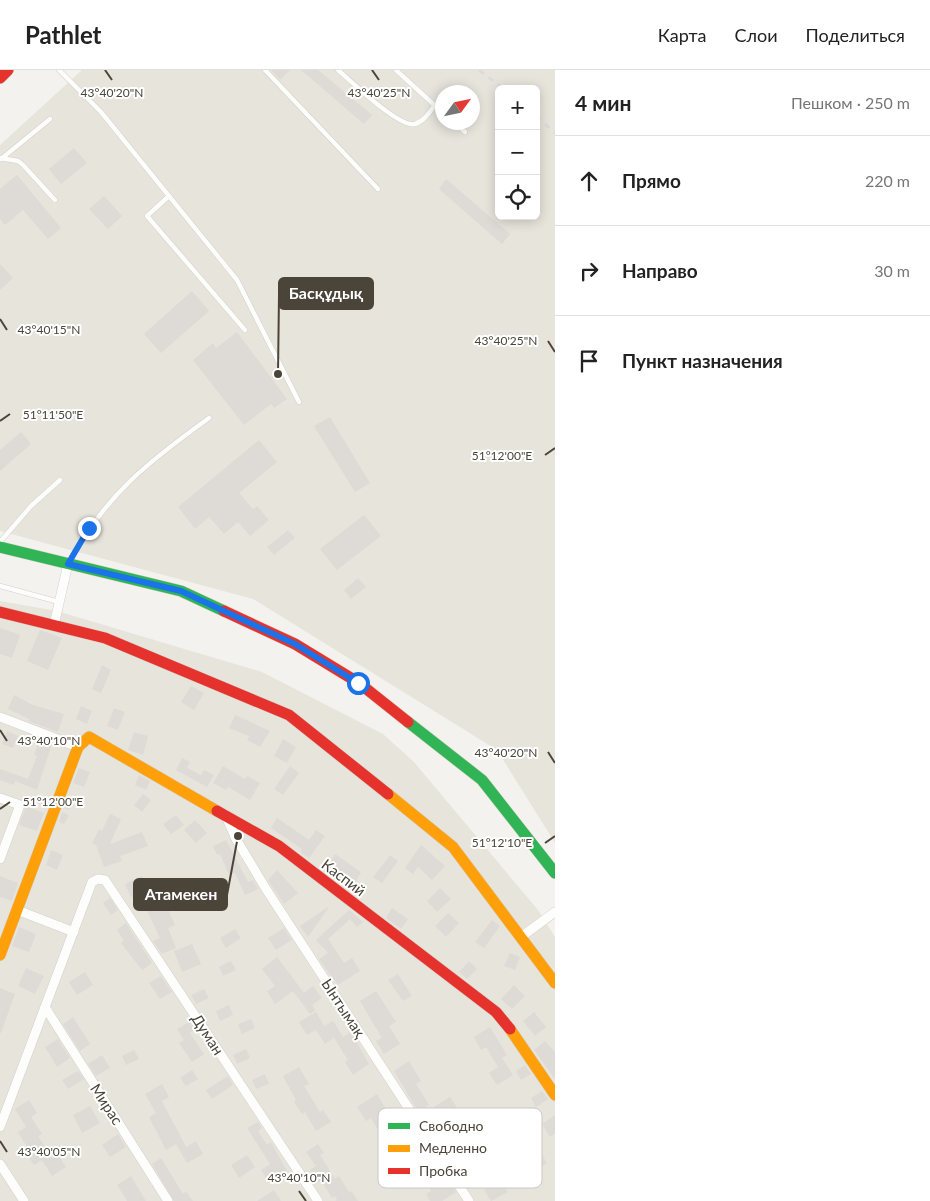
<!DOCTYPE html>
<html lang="ru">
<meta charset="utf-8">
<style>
:root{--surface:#fff;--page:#f6f6f6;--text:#222;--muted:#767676;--line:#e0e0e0}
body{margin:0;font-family:Lato,sans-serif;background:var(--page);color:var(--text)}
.controls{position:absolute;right:15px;top:15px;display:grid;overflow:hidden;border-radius:8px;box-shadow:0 2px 12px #0003}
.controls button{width:45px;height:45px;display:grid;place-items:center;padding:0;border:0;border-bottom:1px solid var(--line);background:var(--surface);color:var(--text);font:25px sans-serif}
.compass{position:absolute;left:435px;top:15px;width:45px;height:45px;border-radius:50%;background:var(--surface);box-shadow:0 2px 12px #0003;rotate:57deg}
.stop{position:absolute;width:15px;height:15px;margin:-11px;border:4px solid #1a73e8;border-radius:50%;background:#fff}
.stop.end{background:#1a73e8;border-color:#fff;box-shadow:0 1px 5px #0008}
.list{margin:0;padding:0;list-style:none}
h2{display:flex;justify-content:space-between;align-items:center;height:65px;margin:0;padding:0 20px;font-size:21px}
h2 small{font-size:16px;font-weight:400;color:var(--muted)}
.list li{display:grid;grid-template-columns:32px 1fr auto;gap:15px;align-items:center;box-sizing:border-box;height:90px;padding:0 20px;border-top:1px solid var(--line)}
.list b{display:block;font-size:19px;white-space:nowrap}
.list em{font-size:16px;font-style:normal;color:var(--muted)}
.icon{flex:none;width:28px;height:28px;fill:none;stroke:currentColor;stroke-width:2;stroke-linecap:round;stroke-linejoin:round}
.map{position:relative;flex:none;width:555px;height:1131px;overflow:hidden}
header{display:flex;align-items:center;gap:30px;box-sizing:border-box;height:70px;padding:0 25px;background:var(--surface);border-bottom:1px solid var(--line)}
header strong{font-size:24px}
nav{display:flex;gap:28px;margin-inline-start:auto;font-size:18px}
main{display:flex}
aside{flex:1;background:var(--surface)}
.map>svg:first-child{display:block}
.residential{fill:#e7e4dc;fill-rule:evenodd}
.building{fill:#dedbd6}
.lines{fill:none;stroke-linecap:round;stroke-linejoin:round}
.lane-casing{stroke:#d2d0cb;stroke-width:5.5}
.street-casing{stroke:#d2d0cb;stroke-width:10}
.fast-casing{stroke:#d3cfc5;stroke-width:12}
.slow-casing{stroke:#d3cfc5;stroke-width:12}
.jam-casing{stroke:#d3cfc5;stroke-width:12}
.lane{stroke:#fdfdfc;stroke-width:4.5}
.street{stroke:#fdfdfc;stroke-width:9}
.fast{stroke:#30b455;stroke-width:11}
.slow{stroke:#ff9f0a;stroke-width:11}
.jam{stroke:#e5322d;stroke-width:11}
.rail{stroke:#dbdbda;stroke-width:3;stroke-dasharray:6 6;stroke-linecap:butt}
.route{stroke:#1a73e8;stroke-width:6}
.ticks{fill:none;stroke:#4b4439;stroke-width:2}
.labels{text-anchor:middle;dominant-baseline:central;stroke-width:4;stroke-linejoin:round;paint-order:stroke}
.street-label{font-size:15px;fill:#4b4439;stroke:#fff}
.key{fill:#fff;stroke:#c9c7c4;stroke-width:1}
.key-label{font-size:14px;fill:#4b4439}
.ticks-label{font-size:12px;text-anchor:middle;fill:#4b4439;stroke:#fff;stroke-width:4;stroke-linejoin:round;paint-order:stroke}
.leader{fill:none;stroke:#4b4439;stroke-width:2}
.callout-dot{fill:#4b4439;stroke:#fff;stroke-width:2}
.callout{fill:#4b4439;stroke:#4b4439;stroke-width:2}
.callout-label{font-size:16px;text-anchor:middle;font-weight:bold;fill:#fff}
</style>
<header>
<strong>Pathlet</strong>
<nav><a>Карта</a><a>Слои</a><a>Поделиться</a></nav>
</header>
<main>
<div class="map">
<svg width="555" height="1131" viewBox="0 0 555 1131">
<rect width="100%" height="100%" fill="#f4f2ee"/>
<g class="residential">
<path d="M82,0H555V773L497,680L253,529L0,461V75ZM499,19H536V146H499ZM442,22H472V52H442Z"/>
<polygon points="0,531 57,541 262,602 383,664 414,692 538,840 555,867 555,1131 0,1131"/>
</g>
<g class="building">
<polygon points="271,0 290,0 280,10"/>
<polygon points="301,0 318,0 372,45 364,54"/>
<polygon points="74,78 87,93 61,114 49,99"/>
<polygon points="17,105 61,158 48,169 23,140 5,155 0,149 0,119"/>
<polygon points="446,109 510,164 502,174 439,119"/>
<polygon points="104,126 122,146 108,159 89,139"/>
<polygon points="0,194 13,208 0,220"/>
<polygon points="192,221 209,241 161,283 144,264"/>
<polygon points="237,262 287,329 274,338 271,334 244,355 193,290 213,273 216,278"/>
<polygon points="330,347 370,413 355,422 314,356"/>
<polygon points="21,362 31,374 0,401 0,380"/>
<polygon points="259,370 277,392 239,423 253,439 257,436 269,450 250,466 238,452 224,464 209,447 195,459 178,437"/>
<polygon points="364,445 381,466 337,500 320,479"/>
<polygon points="288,460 295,468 274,485 267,477"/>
<polygon points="358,508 366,517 351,529 344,520"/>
<polygon points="0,558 20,565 12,588 0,584"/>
<polygon points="40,560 62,568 48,600 27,591"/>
<polygon points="102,595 111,600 101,623 92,619"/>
<polygon points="191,616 204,623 194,640 181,632"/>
<polygon points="14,625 33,635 64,644 58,662 28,651 29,649 8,639"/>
<polygon points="81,636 92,641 87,654 76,649"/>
<polygon points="114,638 125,642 118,660 107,656"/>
<polygon points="235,645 270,661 260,677 247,670 249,666 229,658"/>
<polygon points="7,661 18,666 13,678 2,674"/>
<polygon points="134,662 148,666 143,685 128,680"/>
<polygon points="40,669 52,674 37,720 15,711 14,715 0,710 0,699 28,709 37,686 34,685"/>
<polygon points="283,669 296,677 287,693 274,686"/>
<polygon points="182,688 190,692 187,698 201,705 204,700 214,705 207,717 176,700"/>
<polygon points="223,696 245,709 247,706 260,713 250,730 228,717 226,720 213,713"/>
<polygon points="290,696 299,703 283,725 274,719"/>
<polygon points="79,698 90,702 84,717 73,713"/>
<polygon points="139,705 150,711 146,720 135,715"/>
<polygon points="143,724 151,730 142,742 134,735"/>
<polygon points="68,728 74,731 69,740 64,738"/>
<polygon points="26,736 44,743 37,761 19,755"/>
<polygon points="62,742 69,745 64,754 59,752"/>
<polygon points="110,744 121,749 110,774 142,762 148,776 120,786 122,791 104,797 96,775 92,773 99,759 102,761"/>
<polygon points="176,745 184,755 171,764 163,754"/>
<polygon points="277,748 309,770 316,760 325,766 309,788 300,782 302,779 271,758"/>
<polygon points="195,750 207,763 196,773 184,760"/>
<polygon points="226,770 248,812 253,810 258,819 245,825 235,803 229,805 220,784 217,785 213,776"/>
<polygon points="421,775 445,796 432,810 418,797 413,804 405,798"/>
<polygon points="51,780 63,785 57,800 46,795"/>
<polygon points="335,784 361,802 352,819 325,800"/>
<polygon points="390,785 398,791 382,813 373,807"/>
<polygon points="277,800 298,823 284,834 268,810"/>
<polygon points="0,806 18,813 12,831 0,827"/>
<polygon points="142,806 150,823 159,819 175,855 168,858 176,878 162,884 153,871 160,868 139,824 131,827 125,814"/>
<polygon points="440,818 451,829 437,842 427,831"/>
<polygon points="110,828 118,840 111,845 103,833"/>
<polygon points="328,837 329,837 308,867 300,856"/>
<polygon points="392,838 408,849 401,859 386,848"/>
<polygon points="349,840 363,852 357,857 350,849 328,869 344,893 352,888 360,901 338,915 319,889 328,883 316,870"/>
<polygon points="448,843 459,853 446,867 435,856"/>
<polygon points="492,850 500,856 484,878 475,872"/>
<polygon points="126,853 152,893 142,900 121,873 124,871 117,860"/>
<polygon points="19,857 36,864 29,882 12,876"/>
<polygon points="284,858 292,870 276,880 268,868"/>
<polygon points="235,859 241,868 226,878 220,868"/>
<polygon points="192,874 201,894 182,902 174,881"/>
<polygon points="510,883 520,887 515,900 504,896"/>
<polygon points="277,887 304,923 313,916 322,928 312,935 315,940 310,944 293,921 275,934 267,921 275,916 262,899"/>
<polygon points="231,891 236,900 223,906 219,897"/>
<polygon points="469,891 477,899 467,909 459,902"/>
<polygon points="26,898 44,906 35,924 18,916"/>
<polygon points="85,902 93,915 77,925 69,912"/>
<polygon points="398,904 412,926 403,931 388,910"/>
<polygon points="161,906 172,922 160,929 149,913"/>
<polygon points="514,915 525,926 512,939 501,929"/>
<polygon points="0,918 15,924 1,963 0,963"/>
<polygon points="204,919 209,928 196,934 191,925"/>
<polygon points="376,921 396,952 389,956 400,974 384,984 376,971 382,968 360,931"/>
<polygon points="229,935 233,945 220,951 216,941"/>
<polygon points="316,942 324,956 333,951 343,967 351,962 369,994 353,1005 345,992 348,990 334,968 325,974 316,960 307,965 299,952"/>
<polygon points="534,942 546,957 535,966 523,951"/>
<polygon points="73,947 90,974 80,981 63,954"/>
<polygon points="251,949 255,958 242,964 238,954"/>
<polygon points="189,952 194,960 190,963 204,984 192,992 179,973 184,970 177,959"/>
<polygon points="490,957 507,985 502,988 513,1005 497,1015 489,1003 498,997 486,977 481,980 474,967"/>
<polygon points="58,969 70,988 57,997 45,977"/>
<polygon points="545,971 555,982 555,1009 534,980"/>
<polygon points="246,979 250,988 237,994 233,985"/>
<polygon points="134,980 139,989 126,995 122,986"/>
<polygon points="102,985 110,998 96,1006 88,994"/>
<polygon points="409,991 421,1011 416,1014 429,1035 418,1041 394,1001"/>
<polygon points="525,995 531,1004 521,1010 516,1001"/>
<polygon points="299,997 309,1014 304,1016 320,1042 323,1040 331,1052 316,1061 305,1042 302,1044 294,1032 296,1030 283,1006"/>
<polygon points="192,1000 198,1009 186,1016 180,1008"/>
<polygon points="78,1001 84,1009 68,1019 62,1010"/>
<polygon points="265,1004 269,1014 256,1019 252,1010"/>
<polygon points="228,1006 233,1015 212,1029 206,1020"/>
<polygon points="162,1014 169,1027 162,1031 186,1077 196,1071 203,1084 187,1093 176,1074 166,1080 149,1047 156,1043 145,1024"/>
<polygon points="542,1021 548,1029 536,1037 531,1028"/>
<polygon points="377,1024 387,1041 392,1038 401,1053 381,1065 371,1048 366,1051 357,1037"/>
<polygon points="450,1027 458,1039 456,1041 474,1069 478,1066 489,1084 498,1078 506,1091 489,1101 478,1084 466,1092 479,1113 469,1119 450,1091 461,1085 434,1037"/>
<polygon points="29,1030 37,1043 31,1047 42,1064 38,1066 52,1088 58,1085 66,1097 52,1106 42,1090 34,1095 25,1082 29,1080 18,1062 26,1057 15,1039"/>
<polygon points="90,1036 100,1053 82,1063 73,1045"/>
<polygon points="555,1045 555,1063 550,1067 542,1054"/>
<polygon points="258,1052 262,1058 258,1061 267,1075 271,1072 287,1101 269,1113 261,1100 270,1094 247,1058"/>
<polygon points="118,1064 126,1077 110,1087 102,1075"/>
<polygon points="318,1074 324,1083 320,1085 335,1109 339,1106 349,1122 351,1121 358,1131 335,1131 337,1130 335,1126 332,1128 321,1110 318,1113 310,1100 316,1096 306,1082"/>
<polygon points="415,1078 427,1096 433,1091 438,1098 440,1097 456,1122 442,1131 430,1131 426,1124 431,1121 413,1092 406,1096 401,1087"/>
<polygon points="539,1080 547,1093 531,1103 523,1090"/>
<polygon points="247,1085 255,1097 239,1108 231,1095"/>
<polygon points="161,1088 183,1124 186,1122 193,1131 174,1131 152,1094"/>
<polygon points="131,1106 146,1131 127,1131 117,1115"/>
<polygon points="500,1109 508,1122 491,1131 484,1120"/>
<polygon points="274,1120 281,1131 257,1131"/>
</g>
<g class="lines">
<defs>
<g id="lane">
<polyline points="59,0 101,42 237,210 299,332"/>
<polyline points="265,0 378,119"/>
<path d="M338,0C351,11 399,58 415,54C424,51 430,42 435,35"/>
<polyline points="396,0 442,42"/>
<polyline points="454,52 465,62"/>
<polyline points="0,88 18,91 23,95 55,130"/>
<polyline points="1,89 50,49"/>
<polyline points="169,126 147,146 245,260"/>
<polyline points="0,472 31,436 60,410"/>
<path d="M70,490C108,423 148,392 209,348"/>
<polyline points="0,516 59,532"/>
</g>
<g id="street">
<polyline points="54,555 68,494"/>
<polyline points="0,647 78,677"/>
<polyline points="0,728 20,735 0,789"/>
<polyline points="225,744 236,769 266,819 469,1131"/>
<polyline points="17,840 74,862"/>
<polyline points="521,867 555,842"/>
<polyline points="45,937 168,1131"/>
<polyline points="0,1057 92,812 98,809 105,810 318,1131"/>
<polyline points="0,1094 24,1131"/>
</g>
<g id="fast">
<polyline points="0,477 181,521 224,541"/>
<polyline points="408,652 482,710 555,803"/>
</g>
<g id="slow">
<polyline points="388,724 453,777 555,913"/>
<polyline points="0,885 78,677 89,667 217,741"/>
<polyline points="510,959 555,1025"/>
</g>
<g id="jam">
<polyline points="0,8 8,0"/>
<polyline points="224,541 295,574 359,613 408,652"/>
<polyline points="0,542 105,568 289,645 388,724"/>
<polyline points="217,741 279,776 496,942 510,959"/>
</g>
</defs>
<use href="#lane" class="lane-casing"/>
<use href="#street" class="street-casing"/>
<use href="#fast" class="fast-casing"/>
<use href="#slow" class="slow-casing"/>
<use href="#jam" class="jam-casing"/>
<use href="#lane" class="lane"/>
<use href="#street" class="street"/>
<use href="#fast" class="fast"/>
<use href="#slow" class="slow"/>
<use href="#jam" class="jam"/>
<g class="rail">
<polyline points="479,0 504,19"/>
<polyline points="536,46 555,63"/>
</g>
</g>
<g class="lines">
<polyline class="route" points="89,458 68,494 181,521 295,574 358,613"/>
</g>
<path class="ticks" d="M105,0L112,10M372,0L379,10M0,249L7,260M548,271L555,282M0,351L10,344M545,385L555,378M0,660L7,671M548,682L555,693M0,739L10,732M545,773L555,766M0,1071L7,1082M299,1121L306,1131"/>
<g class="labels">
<g class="street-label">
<text transform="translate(344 807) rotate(37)">Каспий</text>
<text transform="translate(344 938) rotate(57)">Ынтымақ</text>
<text transform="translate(208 964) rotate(57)">Думан</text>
<text transform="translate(107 1034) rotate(57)">Мирас</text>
</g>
</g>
<rect x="378" y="1038" width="164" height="80" rx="8" class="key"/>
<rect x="388" y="1053" width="22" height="6" fill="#30b455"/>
<rect x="388" y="1075" width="22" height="7" fill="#ff9f0a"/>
<rect x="388" y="1098" width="22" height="6" fill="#e5322d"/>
<g class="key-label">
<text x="419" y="1061">Свободно</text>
<text x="419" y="1083">Медленно</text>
<text x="419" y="1106">Пробка</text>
</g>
<g class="ticks-label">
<text x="112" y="27">43°40'20"N</text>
<text x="379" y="27">43°40'25"N</text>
<text x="49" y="264">43°40'15"N</text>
<text x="506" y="275">43°40'25"N</text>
<text x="53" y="349">51°11'50"E</text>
<text x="502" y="390">51°12'00"E</text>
<text x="49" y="675">43°40'10"N</text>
<text x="506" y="687">43°40'20"N</text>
<text x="53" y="736">51°12'00"E</text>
<text x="502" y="777">51°12'10"E</text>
<text x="49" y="1086">43°40'05"N</text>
<text x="299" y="1112">43°40'10"N</text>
</g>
<path class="leader" d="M278 304L279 224M238 766L227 825"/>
<g class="callout-dot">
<circle cx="278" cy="304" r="5"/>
<circle cx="238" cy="766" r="5"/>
</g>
<g class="callout">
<rect x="279" y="208" width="94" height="31" rx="5"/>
<rect x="134" y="809" width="93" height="31" rx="5"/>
</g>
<g class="callout-label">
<text x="326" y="229">Басқұдық</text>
<text x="181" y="830">Атамекен</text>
</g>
</svg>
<div class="controls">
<button>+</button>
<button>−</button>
<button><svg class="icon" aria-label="locate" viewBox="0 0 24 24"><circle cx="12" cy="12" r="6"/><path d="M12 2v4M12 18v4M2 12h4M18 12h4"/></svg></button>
</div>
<svg class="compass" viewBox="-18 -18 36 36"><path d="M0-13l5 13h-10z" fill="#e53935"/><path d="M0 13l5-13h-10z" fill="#767676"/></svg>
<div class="stop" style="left:358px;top:613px"></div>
<div class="stop end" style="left:89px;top:458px"></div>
</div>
<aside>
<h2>4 мин<small>Пешком · 250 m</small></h2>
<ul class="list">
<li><svg class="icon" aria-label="ahead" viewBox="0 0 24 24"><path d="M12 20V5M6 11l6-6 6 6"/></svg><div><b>Прямо</b></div><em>220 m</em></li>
<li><svg class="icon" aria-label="right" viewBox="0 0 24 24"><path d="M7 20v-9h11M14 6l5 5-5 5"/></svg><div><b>Направо</b></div><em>30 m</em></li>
<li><svg class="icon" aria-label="arrive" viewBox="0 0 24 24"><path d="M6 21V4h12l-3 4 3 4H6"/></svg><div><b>Пункт назначения</b></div></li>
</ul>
</aside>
</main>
